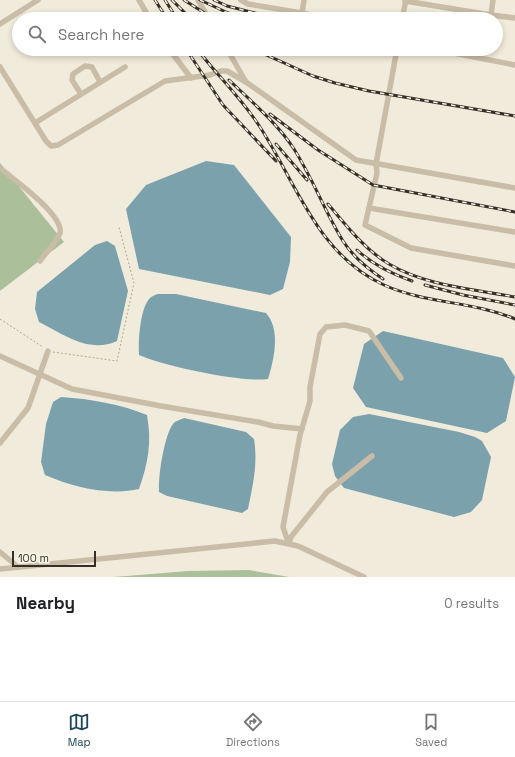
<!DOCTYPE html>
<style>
:root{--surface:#fff;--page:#f6f6f6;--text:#202124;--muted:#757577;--line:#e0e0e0;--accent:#1e4756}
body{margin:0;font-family:"Space Grotesk",sans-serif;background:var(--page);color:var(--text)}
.scale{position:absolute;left:12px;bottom:10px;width:84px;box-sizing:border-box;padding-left:4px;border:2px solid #352f28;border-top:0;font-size:11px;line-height:14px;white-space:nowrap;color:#352f28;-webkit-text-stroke:3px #f9f4e7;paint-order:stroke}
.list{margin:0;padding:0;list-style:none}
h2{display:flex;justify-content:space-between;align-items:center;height:52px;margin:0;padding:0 16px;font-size:17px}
h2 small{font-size:13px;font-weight:400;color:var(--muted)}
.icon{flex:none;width:22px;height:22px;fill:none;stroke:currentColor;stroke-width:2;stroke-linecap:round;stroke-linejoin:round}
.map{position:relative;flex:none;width:515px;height:577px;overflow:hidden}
.search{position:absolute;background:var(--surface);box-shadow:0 2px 6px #0003;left:12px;right:12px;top:12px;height:44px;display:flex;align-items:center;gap:10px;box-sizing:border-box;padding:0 14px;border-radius:22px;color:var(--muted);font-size:15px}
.sheet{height:124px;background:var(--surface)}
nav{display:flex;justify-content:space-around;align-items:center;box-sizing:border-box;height:56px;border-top:1px solid var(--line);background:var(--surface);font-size:11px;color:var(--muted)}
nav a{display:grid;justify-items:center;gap:2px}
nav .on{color:var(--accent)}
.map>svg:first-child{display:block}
.green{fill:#acbf9b}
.water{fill:#7ba1ad}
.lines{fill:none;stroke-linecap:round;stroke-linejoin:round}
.path{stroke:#b4a892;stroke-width:1;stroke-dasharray:2 2;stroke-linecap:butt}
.minor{stroke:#c9bda7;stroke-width:5.5}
.rail-casing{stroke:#352f28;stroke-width:3}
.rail{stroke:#f9f4e7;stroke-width:1.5;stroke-dasharray:4.5;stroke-linecap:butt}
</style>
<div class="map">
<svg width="515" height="577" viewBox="0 0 515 577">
<rect width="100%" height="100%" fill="#f1ebdb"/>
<g class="green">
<polygon points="0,163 64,242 0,291"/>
<polygon points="249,570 289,577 114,577 188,571"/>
</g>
<g class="water">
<polygon points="206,161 234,165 291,237 290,262 283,289 270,295 139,269 126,209 146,185"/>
<path d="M107,241L115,246L128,291L117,341C89,354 63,334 39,322L35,309L37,292L95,245Z"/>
<path d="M158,294H176L266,313C281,330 274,359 268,379C243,383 163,366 139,355C138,341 140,308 150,298C152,296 155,295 158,294Z"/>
<polygon points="383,331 503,358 515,377 506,421 487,433 366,407 353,388 364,344"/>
<path d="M61,397C91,399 120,404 147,415C152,443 148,463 139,489C109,496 73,487 45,475L41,462L46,424L53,402Z"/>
<polygon points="369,414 459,432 475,437 482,441 491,457 482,500 471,512 454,517 344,488 335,476 332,464 340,430 353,417"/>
<path d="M184,418L246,432L254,439C258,463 253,485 248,509L242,513L167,496L159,492C158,477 164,436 173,424C175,421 180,420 184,418Z"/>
</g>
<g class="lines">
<g class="path">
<polyline points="0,319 43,347"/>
<polyline points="53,352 117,361 134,283 119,227"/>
</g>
<g class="minor">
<polyline points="139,0 150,19"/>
<polyline points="198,0 209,19"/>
<polyline points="241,0 248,4 302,13 304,0"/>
<polyline points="405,1 491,15 493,0"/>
<polyline points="302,13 329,19"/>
<polyline points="491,15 515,18"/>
<polyline points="402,19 406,0"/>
<polyline points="0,24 38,0"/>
<polyline points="169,49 191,78"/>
<polyline points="227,49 246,82 356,160 515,188"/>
<polyline points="397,49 376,164 377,173 365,225 411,248 515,266"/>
<polyline points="433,49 515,65"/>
<polyline points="0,67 46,141 51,146 58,145 165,81 210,75 221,71 227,71 246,82"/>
<polyline points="81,94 72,80 73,74 85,66 92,67 100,82"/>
<polyline points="35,123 125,67"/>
<path d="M0,168C13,179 64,215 60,233C58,240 44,255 40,261"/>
<polyline points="369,208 515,232"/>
<polyline points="0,356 72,389 161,406 258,422 273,426 302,429"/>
<polyline points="0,443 28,408 48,351"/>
<polyline points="288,542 283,527 300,435 310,401 310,387 320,334 326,327 345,325 369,331 401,378"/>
<polyline points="289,543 291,537 327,492 372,456"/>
<polyline points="0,552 18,567"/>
<polyline points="0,569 275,541 298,546 364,577"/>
</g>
<defs>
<g id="rail">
<polyline points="155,0 167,19"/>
<polyline points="165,0 177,19"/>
<polyline points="172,0 191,19"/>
<polyline points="184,0 214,19"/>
<polyline points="200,0 228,13 254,19"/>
<polyline points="214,0 227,6 263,15"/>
<polyline points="186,49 223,105 276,161"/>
<path d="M197,49C217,75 240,97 258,124C296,181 316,254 384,285C426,304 473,301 515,319"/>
<polyline points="253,49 313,76 335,83 369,91 515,116"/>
<path d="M229,80C252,102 277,123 294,149C313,179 325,212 343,241C353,257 368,269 383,279"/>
<polyline points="270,114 318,150 373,185 515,212"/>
<polyline points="276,144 307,180"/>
<path d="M328,204C346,225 365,250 389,264C426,286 473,289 515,297"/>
<path d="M357,250C372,264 392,274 412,281"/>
<polyline points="425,285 463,295 515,305"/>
</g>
</defs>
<use href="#rail" class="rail-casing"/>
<use href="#rail" class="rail"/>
</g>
</svg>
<div class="scale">100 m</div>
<div class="search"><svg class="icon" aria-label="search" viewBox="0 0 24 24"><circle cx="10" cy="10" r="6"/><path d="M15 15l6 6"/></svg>Search here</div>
</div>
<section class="sheet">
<h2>Nearby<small>0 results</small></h2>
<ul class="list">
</ul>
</section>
<nav>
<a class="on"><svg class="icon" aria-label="map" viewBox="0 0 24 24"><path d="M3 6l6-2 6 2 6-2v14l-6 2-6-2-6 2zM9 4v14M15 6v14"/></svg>Map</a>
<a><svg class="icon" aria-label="directions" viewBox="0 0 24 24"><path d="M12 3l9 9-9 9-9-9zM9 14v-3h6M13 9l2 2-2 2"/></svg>Directions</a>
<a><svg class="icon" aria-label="saved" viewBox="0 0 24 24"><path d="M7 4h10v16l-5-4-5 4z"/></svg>Saved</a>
</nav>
